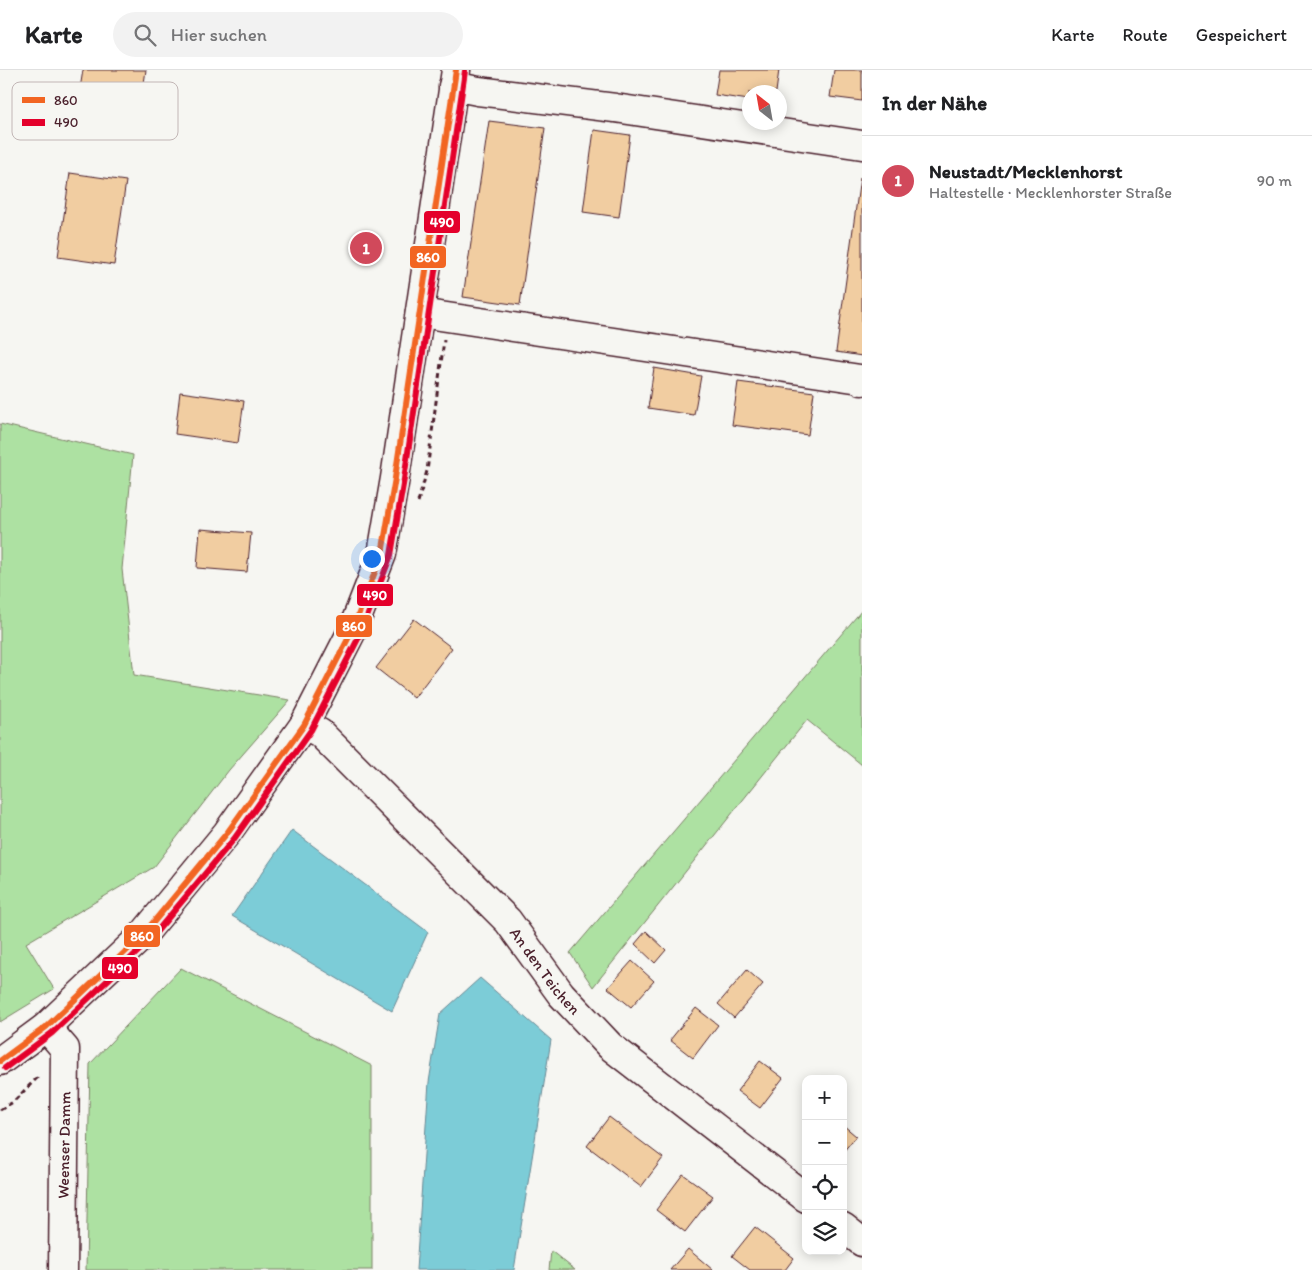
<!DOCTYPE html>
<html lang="de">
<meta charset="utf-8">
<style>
:root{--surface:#fff;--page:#f2f2f2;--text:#202124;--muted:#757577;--line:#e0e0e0;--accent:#d1495b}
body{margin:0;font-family:Itim,sans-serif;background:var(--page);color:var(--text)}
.controls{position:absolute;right:15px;bottom:15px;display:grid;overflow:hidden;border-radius:10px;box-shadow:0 2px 12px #0003}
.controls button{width:45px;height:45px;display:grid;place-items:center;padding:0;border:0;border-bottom:1px solid var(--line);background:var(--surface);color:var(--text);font:25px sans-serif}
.compass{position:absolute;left:742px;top:15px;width:45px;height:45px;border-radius:50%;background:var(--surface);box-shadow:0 2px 12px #0003;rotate:329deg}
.you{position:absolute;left:371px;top:488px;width:18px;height:18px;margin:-12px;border:4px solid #fff;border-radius:50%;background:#1a73e8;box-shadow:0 0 0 8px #1a73e833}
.badge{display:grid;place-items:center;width:32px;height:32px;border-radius:50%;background:var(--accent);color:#fff;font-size:16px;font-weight:700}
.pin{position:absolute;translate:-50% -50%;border:2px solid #fff;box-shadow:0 1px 5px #0006}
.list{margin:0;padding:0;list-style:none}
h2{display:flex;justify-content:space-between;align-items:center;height:65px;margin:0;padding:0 20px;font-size:21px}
h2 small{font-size:16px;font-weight:400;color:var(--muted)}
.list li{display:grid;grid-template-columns:32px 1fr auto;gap:15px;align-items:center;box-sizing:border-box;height:90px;padding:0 20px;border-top:1px solid var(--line)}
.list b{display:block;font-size:19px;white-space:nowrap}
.list p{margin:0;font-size:16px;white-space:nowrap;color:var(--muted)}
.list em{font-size:16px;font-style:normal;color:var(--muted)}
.icon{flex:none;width:28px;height:28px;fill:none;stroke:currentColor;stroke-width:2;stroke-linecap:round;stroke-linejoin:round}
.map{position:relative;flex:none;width:862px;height:1200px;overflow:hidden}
header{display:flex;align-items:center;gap:30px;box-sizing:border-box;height:70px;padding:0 25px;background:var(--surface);border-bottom:1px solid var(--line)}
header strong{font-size:24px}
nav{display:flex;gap:28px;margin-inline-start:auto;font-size:18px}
.search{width:350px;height:45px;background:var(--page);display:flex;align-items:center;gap:12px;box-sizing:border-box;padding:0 18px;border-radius:28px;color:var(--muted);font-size:19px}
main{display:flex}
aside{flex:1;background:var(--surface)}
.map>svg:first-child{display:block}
.green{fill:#ade1a2;stroke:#7c8066}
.water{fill:#7cccd7;stroke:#688792}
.building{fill:#f1cda1;stroke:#4a1f2b}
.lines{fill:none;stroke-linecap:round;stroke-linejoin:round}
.minor-casing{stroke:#4a1f2b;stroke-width:31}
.path{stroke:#4a1f2b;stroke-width:3;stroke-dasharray:5 4;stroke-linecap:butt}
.minor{stroke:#f6f6f2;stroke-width:28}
.bus-1-casing{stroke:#f6f6f2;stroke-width:10}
.bus-2-casing{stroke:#f6f6f2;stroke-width:10}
.bus-1{stroke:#f26522;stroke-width:6}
.bus-2{stroke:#e4002b;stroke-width:6}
.labels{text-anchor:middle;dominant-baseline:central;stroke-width:4;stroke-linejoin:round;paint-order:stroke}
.street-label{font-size:16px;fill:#4a1f2b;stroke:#f6f6f2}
.key{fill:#f6f6f2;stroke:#c2b6b6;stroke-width:1}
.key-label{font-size:14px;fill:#4a1f2b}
.line-badge{stroke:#f6f6f2;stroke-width:2}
.badge-label{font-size:14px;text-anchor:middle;font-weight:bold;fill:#fff}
</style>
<header>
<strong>Karte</strong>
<div class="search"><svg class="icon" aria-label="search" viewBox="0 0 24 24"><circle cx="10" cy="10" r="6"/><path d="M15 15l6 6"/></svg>Hier suchen</div>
<nav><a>Karte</a><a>Route</a><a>Gespeichert</a></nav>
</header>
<main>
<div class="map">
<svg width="862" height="1200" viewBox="0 0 862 1200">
<rect width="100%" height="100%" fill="#f6f6f2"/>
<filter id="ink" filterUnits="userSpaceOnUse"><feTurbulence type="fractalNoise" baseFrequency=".02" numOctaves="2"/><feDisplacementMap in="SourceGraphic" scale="10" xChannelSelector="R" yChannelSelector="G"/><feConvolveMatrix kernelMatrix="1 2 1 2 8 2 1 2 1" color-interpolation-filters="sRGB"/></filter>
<g filter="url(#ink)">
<g class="green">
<polygon points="0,354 133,385 122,499 134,605 290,630 229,700 154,797 26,873 54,919 0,952"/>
<polygon points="862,540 862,695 807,650 593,917 570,883"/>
<polygon points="181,898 372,996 372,1200 86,1200 90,994"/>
<polygon points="551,1181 575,1200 549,1200"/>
</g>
<g class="water">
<polygon points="292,760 428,862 392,941 232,846"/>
<polygon points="480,908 551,970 514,1200 416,1200 429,1012 440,944"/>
</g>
<g class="building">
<polygon points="83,0 146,0 138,53 76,44"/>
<polygon points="719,0 779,0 776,22 749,22 749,30 715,25"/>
<polygon points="834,0 862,0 862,31 830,27"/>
<polygon points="489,51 545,58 520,235 463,227"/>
<polygon points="594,60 630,65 619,147 583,142"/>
<polygon points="70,103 126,111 114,195 58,187"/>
<polygon points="860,108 862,109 862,286 836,282"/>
<polygon points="654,298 701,306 694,345 648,338"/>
<polygon points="738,312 814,322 808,365 732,355"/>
<polygon points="180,322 244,331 238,373 175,364"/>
<polygon points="200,459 251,463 247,502 197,498"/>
<polygon points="414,549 452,578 414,628 376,598"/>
<polygon points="646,861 666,880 655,893 635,874"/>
<polygon points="632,891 654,911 631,937 608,918"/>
<polygon points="747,900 763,914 734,948 718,934"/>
<polygon points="696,938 718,955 693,988 670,970"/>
<polygon points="760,991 783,1008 760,1038 737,1021"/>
<polygon points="609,1047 663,1088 641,1117 587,1076"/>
<polygon points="843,1055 856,1066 843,1082"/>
<polygon points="683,1104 713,1126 685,1162 656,1140"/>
<polygon points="755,1157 794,1188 785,1200 750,1200 732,1186"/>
<polygon points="688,1179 713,1200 670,1200"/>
</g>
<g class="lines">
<defs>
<g id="minor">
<polyline points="453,16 478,21 615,38 862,75"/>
<polyline points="420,243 860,309 862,311"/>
<path id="s1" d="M304,655L320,663L508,851L561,924L610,976L806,1128"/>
<polyline points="46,957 65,979 63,1200"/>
<polyline points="0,991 46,957 142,866 227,763 304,655 352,561 382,484 395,408 456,0"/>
<polyline points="843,1157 862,1172"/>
</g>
</defs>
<use href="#minor" class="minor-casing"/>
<g class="path">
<polyline points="418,432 427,401 444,270"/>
<polyline points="0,1040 13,1032 39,1006"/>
</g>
<use href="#minor" class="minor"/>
<defs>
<polyline id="bus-1" points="0,991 46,957 142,866 227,763 304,655 352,561 382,484 395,408 456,0"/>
<polyline id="bus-2" points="5,998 52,963 148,872 234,769 311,660 360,565 391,485 404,409 465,1"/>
</defs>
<use href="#bus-1" class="bus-1-casing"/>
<use href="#bus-2" class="bus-2-casing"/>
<use href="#bus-1" class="bus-1"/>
<use href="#bus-2" class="bus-2"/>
</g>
</g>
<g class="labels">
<g class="street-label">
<text stroke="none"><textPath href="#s1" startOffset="346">An den Teichen</textPath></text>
<text transform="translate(64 1075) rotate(-89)">Weenser Damm</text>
</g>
</g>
<rect x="12" y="12" width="166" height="58" rx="8" class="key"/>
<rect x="22" y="27" width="23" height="6" fill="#f26522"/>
<rect x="22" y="49" width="23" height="7" fill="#e4002b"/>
<g class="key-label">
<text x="54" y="35">860</text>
<text x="54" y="57">490</text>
</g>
<g class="line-badge">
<rect x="423" y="140" width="38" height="24" rx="5" fill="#e4002b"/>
<rect x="409" y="175" width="38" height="24" rx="5" fill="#f26522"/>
<rect x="356" y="513" width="38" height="24" rx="5" fill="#e4002b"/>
<rect x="335" y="544" width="38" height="24" rx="5" fill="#f26522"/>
<rect x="123" y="854" width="38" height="24" rx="5" fill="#f26522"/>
<rect x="101" y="886" width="38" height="24" rx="5" fill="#e4002b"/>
</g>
<g class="badge-label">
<text x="442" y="157">490</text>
<text x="428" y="192">860</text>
<text x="375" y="530">490</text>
<text x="354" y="561">860</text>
<text x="142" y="871">860</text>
<text x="120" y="903">490</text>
</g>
</svg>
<div class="controls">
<button>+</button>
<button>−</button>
<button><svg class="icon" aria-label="locate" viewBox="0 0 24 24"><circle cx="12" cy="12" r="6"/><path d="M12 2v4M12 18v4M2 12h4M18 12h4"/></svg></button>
<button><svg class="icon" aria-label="layers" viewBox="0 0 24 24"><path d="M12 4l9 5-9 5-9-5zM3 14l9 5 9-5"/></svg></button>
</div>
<svg class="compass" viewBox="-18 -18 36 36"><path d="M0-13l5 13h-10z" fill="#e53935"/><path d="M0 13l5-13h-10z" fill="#757577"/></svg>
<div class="you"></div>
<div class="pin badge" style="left:366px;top:178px">1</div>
</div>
<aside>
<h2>In der Nähe<small></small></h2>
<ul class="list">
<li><span class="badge">1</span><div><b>Neustadt/Mecklenhorst</b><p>Haltestelle · Mecklenhorster Straße</p></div><em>90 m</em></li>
</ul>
</aside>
</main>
